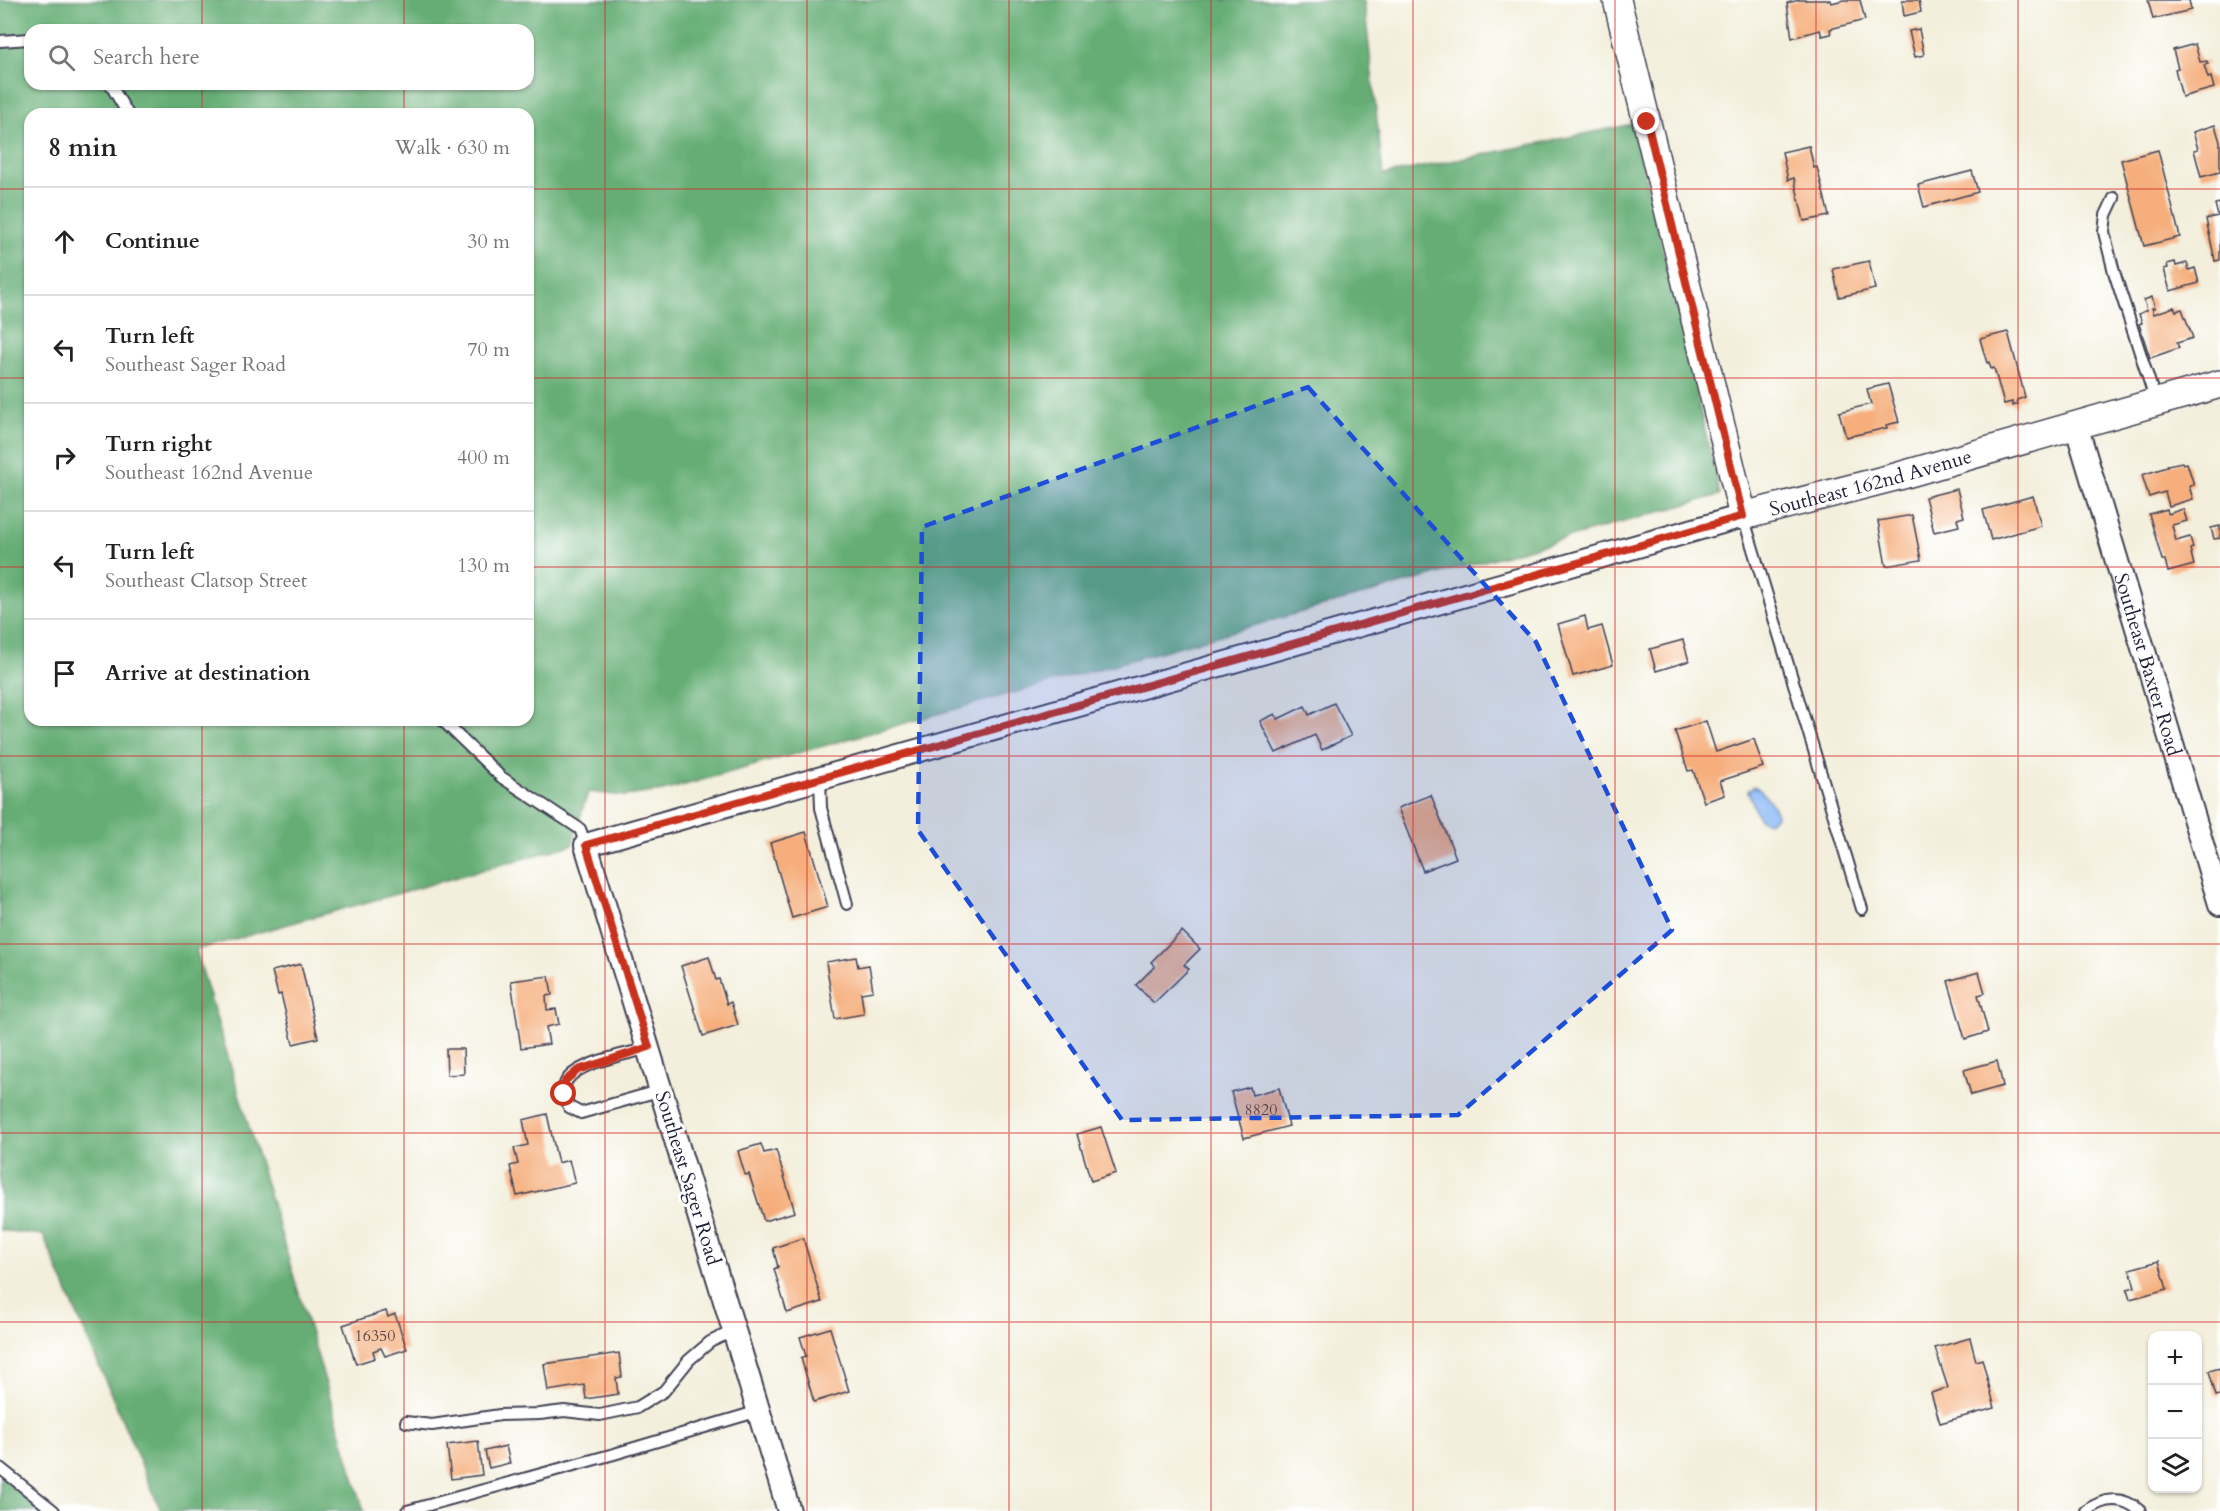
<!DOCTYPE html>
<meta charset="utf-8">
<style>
:root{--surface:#fff;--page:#f6f6f6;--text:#222;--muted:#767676;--line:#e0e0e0}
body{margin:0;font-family:Cardo,serif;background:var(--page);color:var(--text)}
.controls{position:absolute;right:18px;bottom:18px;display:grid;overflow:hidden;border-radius:12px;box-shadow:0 2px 4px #0004}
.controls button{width:54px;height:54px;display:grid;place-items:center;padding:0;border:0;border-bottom:2px solid var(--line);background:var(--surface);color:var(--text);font:30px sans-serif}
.stop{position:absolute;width:18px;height:18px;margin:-14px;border:4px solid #c8321e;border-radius:50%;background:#fff}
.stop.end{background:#c8321e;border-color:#fff;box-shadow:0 2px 6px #0008}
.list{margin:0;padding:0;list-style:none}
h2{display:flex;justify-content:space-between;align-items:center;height:78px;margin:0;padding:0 24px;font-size:26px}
h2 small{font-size:20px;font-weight:400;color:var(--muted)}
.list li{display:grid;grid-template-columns:39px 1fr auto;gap:18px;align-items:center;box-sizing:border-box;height:108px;padding:0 24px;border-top:2px solid var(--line)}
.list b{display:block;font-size:22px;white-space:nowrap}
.list p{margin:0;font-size:20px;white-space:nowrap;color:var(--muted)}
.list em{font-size:20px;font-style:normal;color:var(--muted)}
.icon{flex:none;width:33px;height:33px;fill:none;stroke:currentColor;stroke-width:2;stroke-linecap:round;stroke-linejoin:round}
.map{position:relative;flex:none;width:2220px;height:1511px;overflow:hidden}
.search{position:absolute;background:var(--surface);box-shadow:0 2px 4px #0004;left:24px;top:24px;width:510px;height:66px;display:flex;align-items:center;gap:15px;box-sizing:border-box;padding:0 21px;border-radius:18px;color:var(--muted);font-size:22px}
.panel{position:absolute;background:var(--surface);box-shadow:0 2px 4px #0004;left:24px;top:108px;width:510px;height:618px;border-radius:18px}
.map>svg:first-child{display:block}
.forest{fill:#65ad75;stroke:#446858;stroke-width:1.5;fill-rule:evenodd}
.water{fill:#8abaf6;stroke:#566e98;stroke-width:1.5}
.building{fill:#f5ae7b}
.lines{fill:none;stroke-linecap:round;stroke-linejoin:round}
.service-casing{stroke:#414153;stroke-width:14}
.minor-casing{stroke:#414153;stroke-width:26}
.tertiary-casing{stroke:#414153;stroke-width:30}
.service{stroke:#fff;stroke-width:10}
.minor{stroke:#fff;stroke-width:22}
.tertiary{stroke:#fff;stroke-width:27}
.route{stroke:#c8321e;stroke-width:8}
.marked{fill:#1d4ed8;fill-opacity:0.2;stroke:#1d4ed8;stroke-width:4.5;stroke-dasharray:12 8;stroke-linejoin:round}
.grid{fill:none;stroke:#d62828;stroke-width:1.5;stroke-opacity:0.55}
.labels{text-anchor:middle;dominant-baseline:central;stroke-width:6;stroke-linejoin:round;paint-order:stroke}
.number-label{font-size:16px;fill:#57454b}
.street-label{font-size:20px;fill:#22223b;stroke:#fff}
</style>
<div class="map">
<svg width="2220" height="1511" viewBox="0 0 2220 1511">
<rect width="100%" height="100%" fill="#fff"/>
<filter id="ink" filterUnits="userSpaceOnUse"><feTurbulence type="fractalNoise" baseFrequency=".0167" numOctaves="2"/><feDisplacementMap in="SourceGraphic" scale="12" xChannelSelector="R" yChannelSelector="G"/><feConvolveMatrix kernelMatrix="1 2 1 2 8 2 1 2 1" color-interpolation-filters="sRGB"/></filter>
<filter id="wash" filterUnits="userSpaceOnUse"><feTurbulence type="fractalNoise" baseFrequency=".008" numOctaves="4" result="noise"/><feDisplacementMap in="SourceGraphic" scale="24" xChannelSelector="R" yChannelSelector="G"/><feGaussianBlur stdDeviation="1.35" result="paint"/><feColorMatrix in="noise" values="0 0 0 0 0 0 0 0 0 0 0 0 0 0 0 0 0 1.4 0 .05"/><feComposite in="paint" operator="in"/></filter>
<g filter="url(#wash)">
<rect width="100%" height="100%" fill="#f3efdc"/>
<g class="forest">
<path d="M0,0H1364L1383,175L1633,124L1720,495L663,791L625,796L588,792L572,845L196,950L364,1511H161L43,1235L0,1230ZM30,30H528V84H30ZM30,114H528V720H30Z"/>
<polygon points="0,1477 44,1511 0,1511"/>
</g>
<path class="water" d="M1753,786C1762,789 1774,805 1777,815L1768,822L1759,819L1748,791Z"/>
<g id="blocks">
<g class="building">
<polygon points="1799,0 1830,0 1831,3 1844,0 1860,0 1865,20 1830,29 1831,34 1822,36 1820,30 1792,38 1787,3"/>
<polygon points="1902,0 1919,0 1921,12 1904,16"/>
<polygon points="2148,0 2189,0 2191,10 2153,19"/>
<polygon points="1919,29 1924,55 1915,57 1909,31"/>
<polygon points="2195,44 2200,62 2207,61 2208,64 2204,65 2208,78 2211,77 2214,88 2182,97 2175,69 2178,68 2173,50"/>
<polygon points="2215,125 2220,142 2220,172 2201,177 2194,150 2198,149 2193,132"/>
<polygon points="1809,146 1814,168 1817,167 1829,216 1804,221 1794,178 1788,180 1782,152"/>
<polygon points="2158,150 2180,237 2144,246 2121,160"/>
<polygon points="1972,171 1978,192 1924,207 1918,185"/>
<polygon points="2220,203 2220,260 2215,261 2206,219 2218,216 2215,204"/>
<polygon points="1869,261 1875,289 1839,297 1833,269"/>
<polygon points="2175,262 2176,266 2187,263 2189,270 2195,268 2199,283 2170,291 2164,269 2168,268 2167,264"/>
<polygon points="2152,297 2155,308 2152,308 2154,314 2174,307 2176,311 2182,309 2193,338 2177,343 2179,348 2150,358 2139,324 2142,323 2139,314 2147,310 2144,300"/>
<polygon points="2008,332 2025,397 2017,400 2018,404 2013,406 2012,402 2004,404 1994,368 1991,369 1989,362 1987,363 1980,339"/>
<polygon points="1888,384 1899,422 1886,425 1887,428 1846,437 1839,412 1871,404 1867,389"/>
<polygon points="2182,462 2183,464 2187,463 2194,485 2189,486 2193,499 2169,506 2165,492 2149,497 2142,475 2167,467 2167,465"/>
<polygon points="1957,489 1964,517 1957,519 1959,526 1934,532 1925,497"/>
<polygon points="2033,496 2041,526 1991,540 1983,510"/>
<polygon points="2167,509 2168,514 2183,509 2187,521 2172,525 2176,541 2190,537 2193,548 2190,549 2194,565 2168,572 2165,560 2162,560 2149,514"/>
<polygon points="1912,515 1921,560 1886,566 1878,521"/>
<polygon points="2220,526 2220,538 2214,539 2211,528"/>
<polygon points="1585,616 1588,630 1602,626 1613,665 1573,676 1558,624"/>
<polygon points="1683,640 1689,661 1656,671 1650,649"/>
<polygon points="1334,703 1351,736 1322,750 1315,735 1276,753 1260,721 1275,714 1278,719 1305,706 1309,715"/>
<polygon points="1706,721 1716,752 1754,739 1763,767 1720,781 1725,795 1704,802 1693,770 1688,771 1675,731"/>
<polygon points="1431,795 1456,858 1423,871 1398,808"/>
<polygon points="806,832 828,907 792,918 770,843"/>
<polygon points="1182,931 1200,949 1184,965 1189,969 1154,1003 1136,985 1155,966 1151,962"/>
<polygon points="709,957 716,980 719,979 727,1004 731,1002 738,1025 703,1036 681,966"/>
<polygon points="856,957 858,967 869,965 873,991 861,993 864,1014 835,1019 826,962"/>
<polygon points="301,964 318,1038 293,1044 281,994 278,995 272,971"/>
<polygon points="1979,972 1985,993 1978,995 1988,1032 1965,1039 1948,981"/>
<polygon points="549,976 552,995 546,996 547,1010 556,1009 559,1024 546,1027 549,1044 521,1048 511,981"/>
<polygon points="446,1049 463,1049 464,1074 447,1075"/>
<polygon points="1997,1061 2003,1086 1971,1095 1964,1070"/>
<polygon points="1250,1087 1252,1095 1279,1088 1289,1126 1244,1138 1231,1092"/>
<polygon points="547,1114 558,1163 569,1160 575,1183 517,1196 510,1166 518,1164 514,1148 528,1145 523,1120"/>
<polygon points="1101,1127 1116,1173 1091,1181 1077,1134"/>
<polygon points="761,1144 764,1153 776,1150 795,1212 764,1221 749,1174 745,1175 738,1151"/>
<polygon points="803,1238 822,1302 787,1313 774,1269 778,1267 773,1248"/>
<polygon points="2159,1261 2167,1289 2130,1299 2127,1289 2135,1287 2130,1269"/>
<polygon points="386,1311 388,1317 395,1314 407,1349 385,1356 381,1348 373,1351 375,1358 356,1364 343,1325"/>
<polygon points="830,1328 849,1391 814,1402 801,1358 806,1356 800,1337"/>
<polygon points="1970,1338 1976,1361 1982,1359 1995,1408 1940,1423 1931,1393 1948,1388 1935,1348"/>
<polygon points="619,1353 622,1377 616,1378 618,1394 586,1399 584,1385 548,1391 544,1364"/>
<polygon points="2220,1368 2220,1395 2216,1396 2209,1371"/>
<polygon points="478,1441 482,1475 451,1479 447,1445"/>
<polygon points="506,1446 510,1463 489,1468 485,1451"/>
</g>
</g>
</g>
<g filter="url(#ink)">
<use href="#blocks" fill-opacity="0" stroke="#414153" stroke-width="1.5"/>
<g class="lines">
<defs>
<g id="service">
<polyline points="0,41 30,39"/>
<polyline points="110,84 128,114"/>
<polyline points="2114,198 2106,215 2104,232 2114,272 2156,402"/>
<polyline points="1743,516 1862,909"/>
<polyline points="442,720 501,777 580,829 586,845"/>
<polyline points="820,779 821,808 847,904"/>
<path d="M649,1048C628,1054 579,1062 567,1080C561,1089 566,1099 569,1107L581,1113L662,1090"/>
<polyline points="406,1422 432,1425 500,1415 540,1414 564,1411 600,1415 638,1407 664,1391 689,1360 710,1342 735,1330"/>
<polyline points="0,1468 54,1511"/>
<polyline points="407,1511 614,1454 759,1411"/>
<path d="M2086,1511C2104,1497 2123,1496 2140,1511"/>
</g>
<g id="minor">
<path id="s1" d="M2076,425L2220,904"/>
<polyline points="789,1511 586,845 1743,516"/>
</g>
<g id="tertiary">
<path id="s2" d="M1617,0L1743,516L1899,476L2220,384"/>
</g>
</defs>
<use href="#service" class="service-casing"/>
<use href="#minor" class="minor-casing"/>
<use href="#tertiary" class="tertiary-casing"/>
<use href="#service" class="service"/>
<use href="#minor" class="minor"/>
<use href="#tertiary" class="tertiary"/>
</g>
</g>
<g class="lines" filter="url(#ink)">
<polyline class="route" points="564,1094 565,1081 578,1070 649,1047 586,845 1743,516 1647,122"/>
</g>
<path class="marked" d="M1308,387L1536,642L1672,930L1458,1115L1122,1120L918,830L922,527Z"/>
<path class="grid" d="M202,0V30M404,0V30M605,0V1511M807,0V1511M1009,0V1511M1211,0V1511M1413,0V1511M1615,0V1511M1816,0V1511M2018,0V1511M202,84V114M404,84V114M0,189H30M528,189H2220M0,378H30M528,378H2220M0,567H30M528,567H2220M202,720V1511M404,720V1511M0,756H2220M0,944H2220M0,1133H2220M0,1322H2220"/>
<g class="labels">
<g class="number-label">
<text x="1261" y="1110">8820</text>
<text x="375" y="1336">16350</text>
</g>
<g class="street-label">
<text stroke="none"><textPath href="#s2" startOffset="663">Southeast 162nd Avenue</textPath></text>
<text stroke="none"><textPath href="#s1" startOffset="250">Southeast Baxter Road</textPath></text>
<text transform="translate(688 1178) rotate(73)">Southeast Sager Road</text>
</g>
</g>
</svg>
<div class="controls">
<button>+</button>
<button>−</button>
<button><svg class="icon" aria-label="layers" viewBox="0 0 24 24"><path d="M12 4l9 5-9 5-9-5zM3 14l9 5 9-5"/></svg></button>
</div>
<div class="stop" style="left:564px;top:1094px"></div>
<div class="stop end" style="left:1647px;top:122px"></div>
<div class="search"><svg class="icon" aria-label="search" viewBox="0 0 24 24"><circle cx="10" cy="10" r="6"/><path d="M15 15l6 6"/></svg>Search here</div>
<section class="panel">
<h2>8 min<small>Walk · 630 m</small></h2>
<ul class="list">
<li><svg class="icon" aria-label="ahead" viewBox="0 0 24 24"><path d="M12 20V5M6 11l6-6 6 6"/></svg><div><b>Continue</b></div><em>30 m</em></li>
<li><svg class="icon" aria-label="left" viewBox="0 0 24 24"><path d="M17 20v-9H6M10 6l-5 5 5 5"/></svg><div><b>Turn left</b><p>Southeast Sager Road</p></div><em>70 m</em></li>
<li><svg class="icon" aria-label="right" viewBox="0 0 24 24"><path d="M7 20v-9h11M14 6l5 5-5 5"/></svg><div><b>Turn right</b><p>Southeast 162nd Avenue</p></div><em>400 m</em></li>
<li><svg class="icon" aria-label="left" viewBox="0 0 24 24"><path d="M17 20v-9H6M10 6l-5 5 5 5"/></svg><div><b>Turn left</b><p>Southeast Clatsop Street</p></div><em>130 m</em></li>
<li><svg class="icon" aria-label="arrive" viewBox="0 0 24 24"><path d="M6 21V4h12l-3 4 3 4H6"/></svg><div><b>Arrive at destination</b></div></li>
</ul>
</section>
</div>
